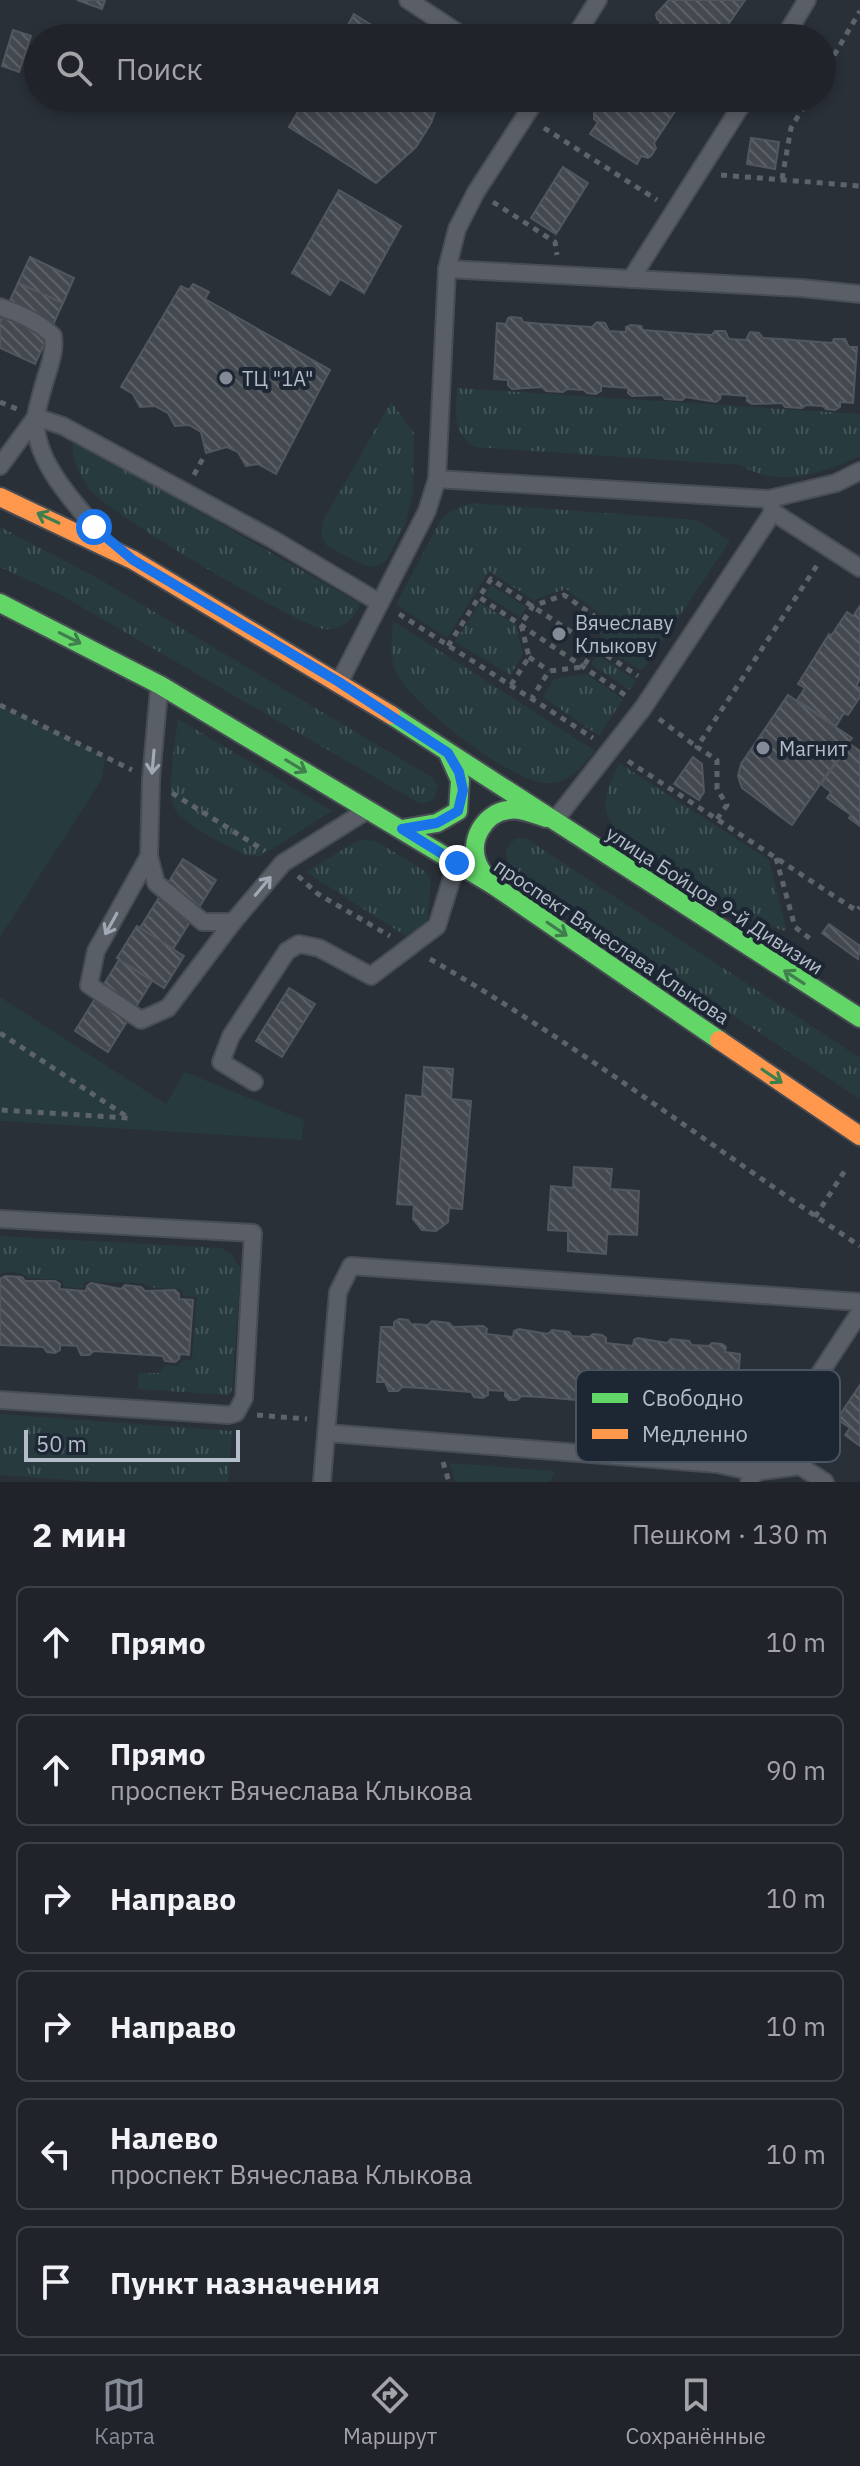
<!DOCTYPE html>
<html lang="ru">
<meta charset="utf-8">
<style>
:root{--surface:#20242a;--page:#282c32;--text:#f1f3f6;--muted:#a2a4a8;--line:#3d4147;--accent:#848b96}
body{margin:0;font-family:"IBM Plex Sans",sans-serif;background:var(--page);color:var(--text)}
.scale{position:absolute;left:24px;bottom:20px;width:216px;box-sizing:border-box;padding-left:8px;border:4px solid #b4bcc9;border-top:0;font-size:22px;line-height:28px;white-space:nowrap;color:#b4bcc9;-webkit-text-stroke:6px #1d2633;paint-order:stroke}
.stop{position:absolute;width:24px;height:24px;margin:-18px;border:6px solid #1a73e8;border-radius:50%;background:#fff}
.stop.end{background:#1a73e8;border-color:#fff;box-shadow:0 2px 8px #0008}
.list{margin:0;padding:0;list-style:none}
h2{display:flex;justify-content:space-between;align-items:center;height:104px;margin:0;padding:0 32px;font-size:34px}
h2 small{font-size:26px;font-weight:400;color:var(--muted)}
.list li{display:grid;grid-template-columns:52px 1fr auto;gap:24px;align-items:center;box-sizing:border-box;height:112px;margin:0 16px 16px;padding:0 16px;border:2px solid var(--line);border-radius:12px}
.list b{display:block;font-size:30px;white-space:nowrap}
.list p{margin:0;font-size:26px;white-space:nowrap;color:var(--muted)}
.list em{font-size:26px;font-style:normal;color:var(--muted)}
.icon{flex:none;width:44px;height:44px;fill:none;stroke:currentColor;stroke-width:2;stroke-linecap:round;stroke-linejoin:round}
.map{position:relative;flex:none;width:860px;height:1482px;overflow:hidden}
.search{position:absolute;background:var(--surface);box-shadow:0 4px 12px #0003;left:24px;right:24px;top:24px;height:88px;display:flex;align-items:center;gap:20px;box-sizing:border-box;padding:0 28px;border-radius:44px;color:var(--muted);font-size:30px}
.sheet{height:872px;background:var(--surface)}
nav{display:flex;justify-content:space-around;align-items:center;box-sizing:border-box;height:112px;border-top:2px solid var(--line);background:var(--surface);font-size:22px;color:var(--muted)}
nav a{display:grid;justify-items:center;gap:4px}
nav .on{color:var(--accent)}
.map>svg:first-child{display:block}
.grass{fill:url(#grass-tufts)}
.park{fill:#273a3e}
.building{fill:url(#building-back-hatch);stroke:#52575f;stroke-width:2}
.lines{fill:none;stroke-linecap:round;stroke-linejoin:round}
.lane-casing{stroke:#484c53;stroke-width:20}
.fast-casing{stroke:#484c55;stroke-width:22}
.slow-casing{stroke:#484c55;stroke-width:22}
.path{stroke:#5d636a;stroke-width:5;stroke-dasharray:6 6;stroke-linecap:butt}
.lane{stroke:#5a5e66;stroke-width:16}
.fast{stroke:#63d668;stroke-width:18}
.slow{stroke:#ff974d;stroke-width:18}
.oneway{stroke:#407e4e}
.oneway2{stroke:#a2a9b5}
.route{stroke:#1a73e8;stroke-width:10}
.poi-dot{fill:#848b96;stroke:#1d2633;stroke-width:3}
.labels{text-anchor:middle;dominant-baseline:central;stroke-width:8;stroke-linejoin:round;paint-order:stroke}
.poi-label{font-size:20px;fill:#b4bcc9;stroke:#1d2633;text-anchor:start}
.street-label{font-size:20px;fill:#b4bcc9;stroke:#1d2633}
.key{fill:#1d2633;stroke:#4a5360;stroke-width:2}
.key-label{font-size:22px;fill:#b4bcc9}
</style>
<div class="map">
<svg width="860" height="1482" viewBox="0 0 860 1482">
<defs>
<pattern id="grass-tufts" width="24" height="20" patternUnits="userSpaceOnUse" patternTransform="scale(2)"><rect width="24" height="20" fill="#273a3e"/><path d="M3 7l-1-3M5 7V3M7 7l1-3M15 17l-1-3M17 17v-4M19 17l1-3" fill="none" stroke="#445559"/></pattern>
<pattern id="building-back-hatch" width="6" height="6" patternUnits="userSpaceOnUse" patternTransform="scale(2)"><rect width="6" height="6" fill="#444950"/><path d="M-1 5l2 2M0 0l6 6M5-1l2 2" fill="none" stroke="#5d6168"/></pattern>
</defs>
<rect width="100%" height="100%" fill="#2a3038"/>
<g class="grass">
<path d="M457,388L860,414V456C824,473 777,489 741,465L475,447C451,431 456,414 457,388Z"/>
<polygon points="391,402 414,433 413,493 406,522 386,561 376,567 365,566 327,546 321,535 323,521"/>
<path d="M72,439L361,604C351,620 345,630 324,629C300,627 105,511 90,490C78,474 72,459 72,439Z"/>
<polygon points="471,503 697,520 730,541 642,671 601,646 599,613 566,589 533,600 489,571 447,638 396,604 441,519 451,511"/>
<polygon points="0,527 99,579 431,777 438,785 433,800 421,804 61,595 0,567"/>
<polygon points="491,585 526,607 520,617 485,595"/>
<polygon points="480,603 516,625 523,655 510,675 455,642"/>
<path d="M393,621L595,751C582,766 573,780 552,783C516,788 409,703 395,670C389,654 392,637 393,621Z"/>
<polygon points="598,655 636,681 630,690 591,664"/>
<polygon points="586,674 623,699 599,736 543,697 554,679"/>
<path d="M178,719L332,811L261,856L245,855C226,844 189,828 176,811C165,796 176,739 178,719Z"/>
<path d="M619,763L769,860L787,932L743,916L626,840C596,812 604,797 619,763Z"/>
<polygon points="525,838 860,1058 860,1099 517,872 507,861 506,850 515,839"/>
<polygon points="363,840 376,841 426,872 431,881 427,925 421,931 406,936 306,872 352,844"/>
<path d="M0,1236L221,1248L231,1254L241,1269L232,1390L228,1395L138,1389L139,1373H160L166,1365L177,1366L183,1360H192L197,1297L183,1296L182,1290L148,1287L143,1283L85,1282L83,1288L64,1287L62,1280L28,1278C22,1271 7,1271 0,1274Z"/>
<polygon points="0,1414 232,1431 228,1482 98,1482 0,1475"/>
</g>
<g class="park">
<polygon points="0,705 105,757 102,779 0,937"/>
<polygon points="0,997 166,1104 185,1072 304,1120 302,1140 0,1121"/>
<polygon points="450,1463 555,1471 550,1482 455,1482"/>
</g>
<g class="building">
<polygon points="77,0 105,0 102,9"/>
<polygon points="669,0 745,0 719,38 651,38 661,22 657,19 656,14"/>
<polygon points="354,14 392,38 341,38"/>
<polygon points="13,30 31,36 19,72 2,66"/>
<polygon points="306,98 440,98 431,123 416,147 376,183 289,127"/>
<polygon points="607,98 682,98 682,101 654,143 656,148 651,156 648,158 641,156 637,164 590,134 598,122 594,119 594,113"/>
<polygon points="751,138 779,142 775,169 747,164"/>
<polygon points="563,167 588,183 556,234 531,218"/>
<polygon points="339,190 401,226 364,293 340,279 330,295 292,273"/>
<polygon points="30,257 74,278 63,303 18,283"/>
<polygon points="18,283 63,303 35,364 0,348 0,322"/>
<polygon points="193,284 209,292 205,299 330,370 276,474 258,464 246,466 238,452 227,447 206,453 201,432 189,425 175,426 168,413 155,406 140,407 133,394 121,387 181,286 189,290"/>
<polygon points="511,317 521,318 523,322 542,324 592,327 597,322 605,323 609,331 626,332 626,327 631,325 641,326 643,330 694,334 712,335 715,331 725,331 729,339 746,340 750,332 759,333 763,338 781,339 832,343 834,339 845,339 849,347 857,347 853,403 840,402 840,407 835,410 826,409 823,406 806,405 802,408 785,407 782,403 752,404 747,401 747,396 721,394 720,399 716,402 686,397 682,400 665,399 662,395 632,396 628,393 628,388 601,386 601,391 596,394 587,393 584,390 567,389 563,392 546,391 542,387 512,389 508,385 508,380 494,379 497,323 506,324 508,318"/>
<polygon points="860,606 860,679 856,686 860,688 860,697 848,715 844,713 836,726 797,700 805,688 798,684 829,634 831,636 847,612 853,616"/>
<polygon points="788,695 852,738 792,825 742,788 738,776 741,764"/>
<polygon points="850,744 860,751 860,826 849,818 851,815 827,798 831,792 821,784"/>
<polygon points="693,757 702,764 704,792 699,800 674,784"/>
<polygon points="183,859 216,880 173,949 140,928"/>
<polygon points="829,924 860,946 858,959 822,933"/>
<polygon points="137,926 184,956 164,988 117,958"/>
<polygon points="119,960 152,981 108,1052 75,1031"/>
<polygon points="289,988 315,1004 282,1057 256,1041"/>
<polygon points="424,1067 453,1069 451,1099 471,1101 462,1209 449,1208 448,1222 436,1231 422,1230 413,1219 414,1205 397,1204 406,1095 422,1097"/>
<polygon points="574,1167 612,1169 610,1189 639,1191 637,1235 607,1234 606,1254 568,1251 568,1231 548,1230 551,1186 573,1188"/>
<polygon points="5,1276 22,1277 25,1281 55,1281 60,1284 59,1289 86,1291 87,1286 91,1283 121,1289 125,1285 141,1287 145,1291 175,1290 179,1294 179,1299 193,1300 189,1355 180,1354 179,1359 175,1362 165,1361 163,1356 94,1351 89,1355 81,1355 77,1346 60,1345 60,1350 55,1353 47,1352 43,1347 0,1345 0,1279"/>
<polygon points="399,1319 408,1320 411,1324 428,1325 432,1321 449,1323 453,1327 483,1326 487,1329 486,1334 513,1337 514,1331 519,1329 548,1334 552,1330 569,1332 572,1336 589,1337 593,1334 602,1335 606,1338 606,1343 633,1346 634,1340 638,1338 667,1343 671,1339 689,1341 692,1345 709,1346 712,1343 722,1344 726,1347 725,1352 740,1354 736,1409 727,1408 727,1413 722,1416 712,1414 710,1410 659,1406 641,1405 639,1409 628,1409 624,1405 624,1400 608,1399 607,1404 602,1407 592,1405 590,1401 540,1397 522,1396 517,1400 509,1400 505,1396 505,1391 488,1390 488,1395 483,1398 474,1397 471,1392 420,1388 402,1387 398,1391 389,1391 385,1382 377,1382 381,1327 394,1327 394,1322"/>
<polygon points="860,1385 860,1446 845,1435 850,1428 837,1419"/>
</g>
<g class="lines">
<defs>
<g id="lane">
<polyline points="408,0 466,38"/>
<polyline points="574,38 598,0"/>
<polyline points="784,38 807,0"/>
<polyline points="447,269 801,288 860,294"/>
<polyline points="631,279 746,98"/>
<path d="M0,307C17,312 41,323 53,336C56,354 46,374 42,391C40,399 37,408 36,416C32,456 69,497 93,525"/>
<polyline points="0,466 36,417 63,426 274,540 380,603"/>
<polyline points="437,479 769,499 836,483 860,471"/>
<polyline points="773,512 860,568"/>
<polyline points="340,681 427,511 437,479 447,269 457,229 476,192 537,98"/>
<polyline points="159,690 151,779 149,856 156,883 203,922 233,922 283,863 366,811"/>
<polyline points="555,820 643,708 773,512 769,499"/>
<polyline points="149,856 96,951 89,985 141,1020 168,1008 233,922"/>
<polyline points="254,1082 221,1062 231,1036 287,951 299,944 319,948 371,976 437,926 456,865"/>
<polyline points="0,1219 253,1233 244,1398 236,1413 229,1415 0,1400"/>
<polyline points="784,1430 800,1466"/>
<polyline points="327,1433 717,1464 754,1472 800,1466 825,1482"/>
<polyline points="322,1482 338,1292 351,1266 860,1302"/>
<polyline points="749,1482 860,1312"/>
</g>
<g id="fast">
<polyline points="0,603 160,685 493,885 719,1040"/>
<polyline points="391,715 860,1018"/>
<polyline points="402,829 437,823 458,811 460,780 448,753"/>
<path d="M493,885C488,879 481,872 478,864C468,841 484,813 508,810C521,808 534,814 546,818"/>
</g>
<g id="slow">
<polyline points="0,497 133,560 391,715"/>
<polyline points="719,1040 860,1136"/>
</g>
</defs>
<use href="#lane" class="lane-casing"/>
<use href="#fast" class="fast-casing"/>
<use href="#slow" class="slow-casing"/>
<g class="path">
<polyline points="822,76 860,11"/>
<polyline points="544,128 657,200"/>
<polyline points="721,175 860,186"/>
<polyline points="782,179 791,128 809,98"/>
<polyline points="493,202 555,242 557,255"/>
<polyline points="0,402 17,409"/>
<polyline points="194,475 203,458"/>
<polyline points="399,614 593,738"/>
<polyline points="448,646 479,597"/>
<polyline points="529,657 549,671"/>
<polyline points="511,685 529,657 521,624 533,606 564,595 593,615 596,647 583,667 549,671 532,698"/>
<polyline points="625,695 479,597 491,579 638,676"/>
<polyline points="0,705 132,770"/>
<polyline points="659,719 697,747"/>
<polyline points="628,761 857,911 860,907"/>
<polyline points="172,793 265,851"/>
<polyline points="717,819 727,805 717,789 717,760 697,747 818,564"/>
<polyline points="776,858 795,927 813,941"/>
<polyline points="298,876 318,894 390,936"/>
<path d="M430,959C579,1045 717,1151 860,1246"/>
<polyline points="0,1033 129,1118 0,1110"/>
<polyline points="815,1217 846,1169"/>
<polyline points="257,1415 307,1419"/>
<polyline points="443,1462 449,1482"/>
</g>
<use href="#lane" class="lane"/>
<use href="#fast" class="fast"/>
<use href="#slow" class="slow"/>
</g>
<defs><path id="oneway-shaft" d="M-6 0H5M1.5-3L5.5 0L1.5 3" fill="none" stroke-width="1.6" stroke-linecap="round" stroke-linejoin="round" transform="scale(2)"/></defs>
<g class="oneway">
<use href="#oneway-shaft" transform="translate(48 518) rotate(-155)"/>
<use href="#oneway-shaft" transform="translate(70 638) rotate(27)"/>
<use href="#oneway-shaft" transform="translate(296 766) rotate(31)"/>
<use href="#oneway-shaft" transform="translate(557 929) rotate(34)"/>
<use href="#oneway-shaft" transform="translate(794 977) rotate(-147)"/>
<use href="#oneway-shaft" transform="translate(772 1076) rotate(34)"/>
</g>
<g class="oneway2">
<use href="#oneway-shaft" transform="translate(153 762) rotate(95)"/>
<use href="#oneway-shaft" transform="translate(263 886) rotate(-50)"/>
<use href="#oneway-shaft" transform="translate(111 924) rotate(119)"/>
</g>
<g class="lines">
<polyline class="route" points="94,527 133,560 339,682 448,753 459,772 463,790 458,811 437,823 402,829 457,863"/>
</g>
<g class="poi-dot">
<circle cx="226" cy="378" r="8"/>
<circle cx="559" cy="634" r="8"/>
<circle cx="763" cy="748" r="8"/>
</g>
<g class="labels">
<g class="poi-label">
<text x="242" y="378">ТЦ "1А"</text>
<text x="575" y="622">Вячеславу<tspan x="575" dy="23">Клыкову</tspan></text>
<text x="779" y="748">Магнит</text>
</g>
<g class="street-label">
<text transform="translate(715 900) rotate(33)">улица Бойцов 9-й Дивизии</text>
<text transform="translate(612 941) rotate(34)">проспект Вячеслава Клыкова</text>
</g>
</g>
<rect x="576" y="1370" width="264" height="92" rx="12" class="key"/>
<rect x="592" y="1393" width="36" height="10" fill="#63d668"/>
<rect x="592" y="1429" width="36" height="10" fill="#ff974d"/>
<g class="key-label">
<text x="642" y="1406">Свободно</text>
<text x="642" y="1442">Медленно</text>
</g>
</svg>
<div class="scale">50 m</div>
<div class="stop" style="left:94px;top:527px"></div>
<div class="stop end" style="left:457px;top:863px"></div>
<div class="search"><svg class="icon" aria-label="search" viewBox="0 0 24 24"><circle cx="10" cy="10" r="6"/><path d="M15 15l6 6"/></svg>Поиск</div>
</div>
<section class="sheet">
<h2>2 мин<small>Пешком · 130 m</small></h2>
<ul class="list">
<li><svg class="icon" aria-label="ahead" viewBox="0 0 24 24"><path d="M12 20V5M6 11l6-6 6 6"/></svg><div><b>Прямо</b></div><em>10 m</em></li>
<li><svg class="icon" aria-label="ahead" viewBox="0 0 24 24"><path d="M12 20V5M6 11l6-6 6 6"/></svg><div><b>Прямо</b><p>проспект Вячеслава Клыкова</p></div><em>90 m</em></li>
<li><svg class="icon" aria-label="right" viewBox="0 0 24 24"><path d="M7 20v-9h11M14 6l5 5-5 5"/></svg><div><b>Направо</b></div><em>10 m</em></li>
<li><svg class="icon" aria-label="right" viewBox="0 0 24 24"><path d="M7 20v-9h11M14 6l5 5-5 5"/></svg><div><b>Направо</b></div><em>10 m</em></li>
<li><svg class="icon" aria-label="left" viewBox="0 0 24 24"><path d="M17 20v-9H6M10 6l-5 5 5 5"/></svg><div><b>Налево</b><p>проспект Вячеслава Клыкова</p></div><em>10 m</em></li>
<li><svg class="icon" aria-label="arrive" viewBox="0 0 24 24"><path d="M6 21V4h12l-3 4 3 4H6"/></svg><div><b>Пункт назначения</b></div></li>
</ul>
</section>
<nav>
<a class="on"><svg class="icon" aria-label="map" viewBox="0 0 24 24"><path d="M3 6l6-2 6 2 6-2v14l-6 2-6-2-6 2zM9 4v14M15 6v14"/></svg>Карта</a>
<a><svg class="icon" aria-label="directions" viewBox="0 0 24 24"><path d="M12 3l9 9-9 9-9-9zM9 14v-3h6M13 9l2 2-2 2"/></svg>Маршрут</a>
<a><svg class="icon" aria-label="saved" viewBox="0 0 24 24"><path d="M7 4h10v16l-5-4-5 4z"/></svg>Сохранённые</a>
</nav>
